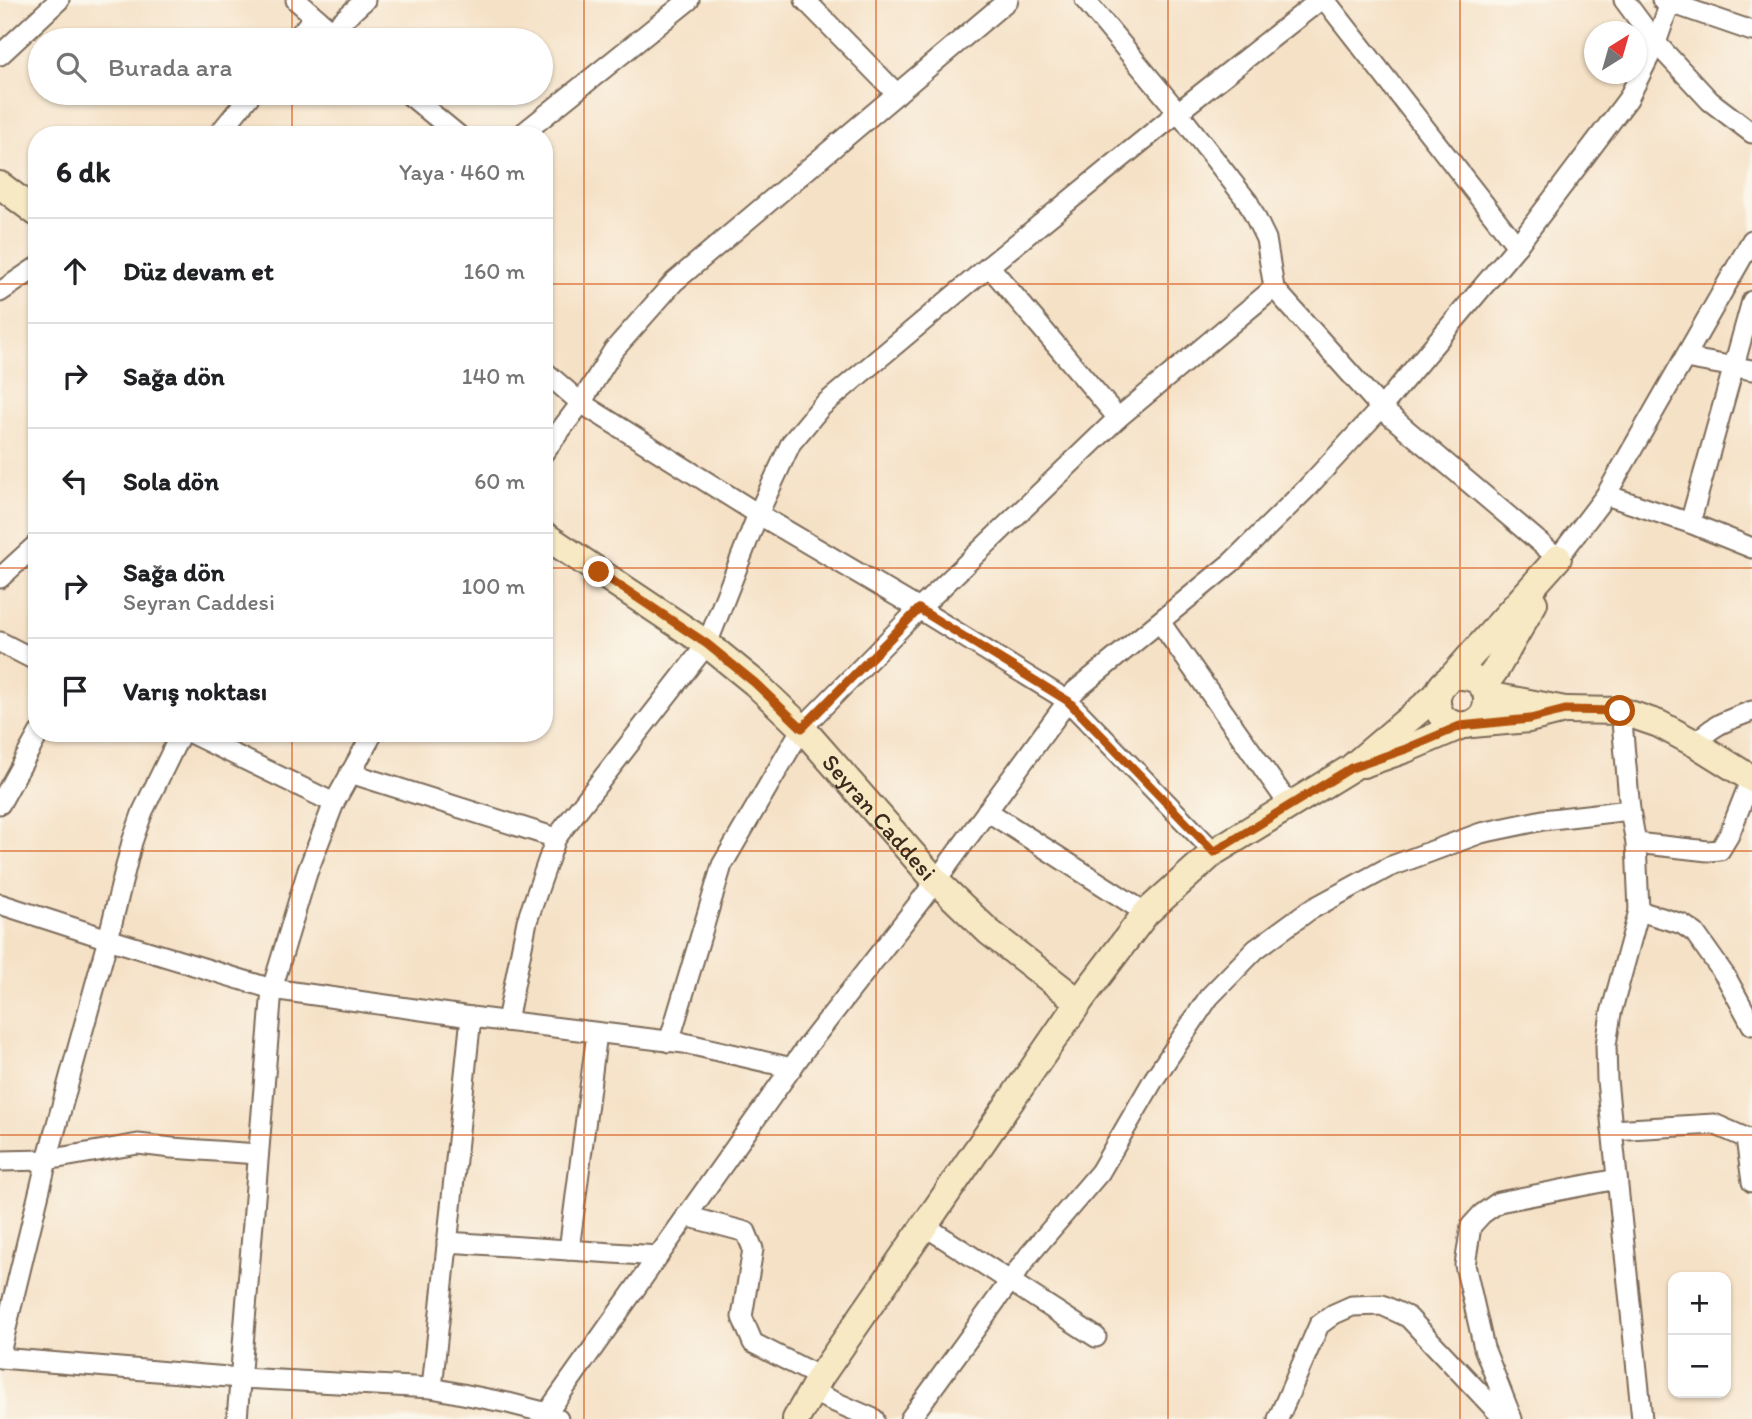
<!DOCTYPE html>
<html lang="tr">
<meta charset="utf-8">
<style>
:root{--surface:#fff;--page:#f2f2f2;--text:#202124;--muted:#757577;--line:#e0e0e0}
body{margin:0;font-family:Itim,sans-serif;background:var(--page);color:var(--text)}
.controls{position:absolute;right:21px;bottom:21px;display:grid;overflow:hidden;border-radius:14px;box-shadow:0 2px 5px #0004}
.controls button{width:63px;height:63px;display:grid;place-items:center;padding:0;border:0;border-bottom:2px solid var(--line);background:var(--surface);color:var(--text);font:35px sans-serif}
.compass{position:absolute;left:1584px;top:21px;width:63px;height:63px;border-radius:50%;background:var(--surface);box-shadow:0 2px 5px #0004;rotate:37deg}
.stop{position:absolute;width:21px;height:21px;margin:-16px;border:5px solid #b45309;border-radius:50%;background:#fff}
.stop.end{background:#b45309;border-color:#fff;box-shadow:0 2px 7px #0008}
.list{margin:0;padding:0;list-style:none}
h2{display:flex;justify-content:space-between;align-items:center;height:91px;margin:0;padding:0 28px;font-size:30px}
h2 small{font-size:23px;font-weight:400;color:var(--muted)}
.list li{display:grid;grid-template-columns:46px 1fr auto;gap:21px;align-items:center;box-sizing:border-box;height:105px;padding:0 28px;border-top:2px solid var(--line)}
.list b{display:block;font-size:26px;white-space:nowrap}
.list p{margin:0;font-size:23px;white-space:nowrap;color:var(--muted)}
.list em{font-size:23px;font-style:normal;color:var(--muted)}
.icon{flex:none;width:38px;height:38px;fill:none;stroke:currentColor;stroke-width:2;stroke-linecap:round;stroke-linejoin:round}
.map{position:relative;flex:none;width:1752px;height:1419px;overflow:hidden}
.search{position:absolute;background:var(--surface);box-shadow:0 2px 5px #0004;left:28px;top:28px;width:525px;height:77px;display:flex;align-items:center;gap:18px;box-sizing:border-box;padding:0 24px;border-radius:38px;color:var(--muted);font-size:26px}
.panel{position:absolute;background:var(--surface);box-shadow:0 2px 5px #0004;left:28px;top:126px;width:525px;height:616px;border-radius:28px}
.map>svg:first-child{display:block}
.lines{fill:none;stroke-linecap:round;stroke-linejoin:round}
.street-casing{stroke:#7c6a59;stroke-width:23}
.secondary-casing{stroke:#7c6a59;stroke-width:30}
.street{stroke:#fff;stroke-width:19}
.secondary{stroke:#f7e9c3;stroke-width:26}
.route{stroke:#b45309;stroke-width:9}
.grid{fill:none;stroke:#d7540e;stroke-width:2;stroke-opacity:0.55}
.labels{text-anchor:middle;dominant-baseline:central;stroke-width:7;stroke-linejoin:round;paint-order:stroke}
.street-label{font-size:24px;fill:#3b2a1e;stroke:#fbf7ec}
</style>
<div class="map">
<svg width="1752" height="1419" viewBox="0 0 1752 1419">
<rect width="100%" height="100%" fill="#fbf7ec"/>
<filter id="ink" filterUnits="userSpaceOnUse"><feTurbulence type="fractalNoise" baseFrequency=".0143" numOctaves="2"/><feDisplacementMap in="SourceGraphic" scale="14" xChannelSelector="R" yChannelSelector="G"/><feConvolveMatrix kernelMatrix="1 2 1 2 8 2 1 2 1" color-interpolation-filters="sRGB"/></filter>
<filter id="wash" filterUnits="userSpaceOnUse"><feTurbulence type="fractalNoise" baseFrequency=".00686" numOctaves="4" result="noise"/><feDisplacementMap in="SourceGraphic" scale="28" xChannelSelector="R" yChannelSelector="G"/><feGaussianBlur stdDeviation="1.57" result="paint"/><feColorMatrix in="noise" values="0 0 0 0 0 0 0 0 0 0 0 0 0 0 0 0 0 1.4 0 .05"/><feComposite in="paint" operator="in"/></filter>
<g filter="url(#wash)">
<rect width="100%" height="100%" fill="#f5e1c6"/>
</g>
<g filter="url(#ink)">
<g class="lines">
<defs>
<g id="street">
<polyline points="296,0 342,40"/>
<polyline points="805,0 897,94"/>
<polyline points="1085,0 1178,112 1248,202 1266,239 1274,288 1381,408 1558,558 1606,495 1752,240"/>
<polyline points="1325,0 1517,246"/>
<polyline points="1624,0 1656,43 1710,101 1752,133"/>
<polyline points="1662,0 1752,31"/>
<polyline points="331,31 365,0"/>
<polyline points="295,40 314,17"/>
<polyline points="0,55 59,0"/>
<polyline points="407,93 458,135"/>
<polyline points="218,135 252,93"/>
<polyline points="521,135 689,0"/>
<polyline points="989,266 1118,418"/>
<polyline points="0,292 37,267"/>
<polyline points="1685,358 1752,370"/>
<polyline points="544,371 581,403 758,514 919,609 1068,701 1214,852"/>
<polyline points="544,452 581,403 613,351 674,282 1008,0"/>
<polyline points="1606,495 1690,523 1752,548"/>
<polyline points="1690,523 1752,301"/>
<polyline points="0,578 37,544"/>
<polyline points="1160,622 1290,806"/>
<polyline points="0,642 37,661"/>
<polyline points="1621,711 1630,810 1636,843 1639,911 1611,1013 1606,1045 1607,1080 1642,1419"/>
<polyline points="190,733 334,803"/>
<path d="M1696,744C1712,724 1729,720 1752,711"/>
<polyline points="350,773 556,838"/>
<polyline points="0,804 39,733"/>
<polyline points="987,811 1146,913"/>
<polyline points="1636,843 1708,851 1720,850 1729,835 1751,779"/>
<polyline points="0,904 108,939 272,989 471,1017 684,1043 792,1068"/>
<polyline points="1639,911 1682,924 1695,933 1726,977 1752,1025"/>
<polyline points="507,1021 527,921 556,838 707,644 758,514 791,443 821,407 989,266 1178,112 1320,0"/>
<polyline points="669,1042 722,865 802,728 919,609 1118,418 1274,288"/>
<polyline points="1612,1130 1714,1124 1746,1138 1752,1182"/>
<polyline points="0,1161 47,1160 138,1144 172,1148 258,1154"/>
<polyline points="686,1216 746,1232 753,1249 742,1317 753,1343 820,1377"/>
<polyline points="925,1226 1096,1337"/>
<polyline points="447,1242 658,1256"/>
<polyline points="569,1250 597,1033"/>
<polyline points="0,1353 47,1160 108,939 132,842 143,811 181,733"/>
<polyline points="0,1358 240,1378 432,1388 508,1403 547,1413 558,1419"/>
<polyline points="432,1388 471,1017"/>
<polyline points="812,1392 874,1419"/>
<polyline points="547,1413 805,1049 936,881 1075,691 1232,562 1305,490 1381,408 1517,246 1628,99 1656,43 1671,0"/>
<polyline points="237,1419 272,989 307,873 334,803 373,733"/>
<polyline points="910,1419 1029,1255 1100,1172 1154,1079 1209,997 1256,949 1308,911 1389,867 1481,833 1543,820 1630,810"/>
<polyline points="1278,1419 1319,1325 1334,1314 1352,1306 1382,1305 1408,1317 1504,1419"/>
<polyline points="1512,1419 1484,1348 1465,1265 1471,1226 1482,1214 1499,1202 1617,1179"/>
</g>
<g id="secondary">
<polyline points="0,185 37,213"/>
<path id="s1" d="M544,535L707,644L755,683L802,728L936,881L989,932L1079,1002"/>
<path d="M1452,677C1469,673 1487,681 1487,700C1487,735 1434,733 1437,698C1438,688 1444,682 1452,677L1558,558"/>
<polyline points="1483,687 1496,669 1534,603"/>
<polyline points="1565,710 1621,711 1659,724 1696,744 1752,779"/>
<polyline points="1472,724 1529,719 1565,710 1487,695"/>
<polyline points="1363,764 1406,749 1460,726"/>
<polyline points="796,1419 820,1377 1079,1002 1146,913 1214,852 1351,768 1438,694"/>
</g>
</defs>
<use href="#street" class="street-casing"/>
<use href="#secondary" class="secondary-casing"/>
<use href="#street" class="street"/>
<use href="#secondary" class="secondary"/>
</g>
</g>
<g class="lines" filter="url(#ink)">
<polyline class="route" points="599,572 707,644 755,683 802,728 919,609 1068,701 1214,852 1351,768 1406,749 1460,726 1530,719 1565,710 1620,711"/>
</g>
<path class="grid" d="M292,0V40M584,0V1419M876,0V1419M1168,0V1419M1460,0V1419M292,93V135M0,284H37M544,284H1752M0,568H37M544,568H1752M292,733V1419M0,851H1752M0,1135H1752"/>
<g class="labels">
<g class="street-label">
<text stroke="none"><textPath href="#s1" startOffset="441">Seyran Caddesi</textPath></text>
</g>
</g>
</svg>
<div class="controls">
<button>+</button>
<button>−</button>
</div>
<svg class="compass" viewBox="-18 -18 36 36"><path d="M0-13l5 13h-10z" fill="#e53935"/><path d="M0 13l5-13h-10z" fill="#757577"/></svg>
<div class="stop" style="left:1620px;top:711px"></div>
<div class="stop end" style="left:599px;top:572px"></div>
<div class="search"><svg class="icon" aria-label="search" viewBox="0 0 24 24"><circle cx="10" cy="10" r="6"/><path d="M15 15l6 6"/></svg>Burada ara</div>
<section class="panel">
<h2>6 dk<small>Yaya · 460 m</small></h2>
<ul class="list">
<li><svg class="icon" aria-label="ahead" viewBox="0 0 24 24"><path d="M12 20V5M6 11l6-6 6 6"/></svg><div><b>Düz devam et</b></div><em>160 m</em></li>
<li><svg class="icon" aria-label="right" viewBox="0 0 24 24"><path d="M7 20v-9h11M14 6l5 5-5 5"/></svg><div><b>Sağa dön</b></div><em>140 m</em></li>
<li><svg class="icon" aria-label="left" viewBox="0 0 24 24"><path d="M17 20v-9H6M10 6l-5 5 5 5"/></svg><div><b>Sola dön</b></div><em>60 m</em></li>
<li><svg class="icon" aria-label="right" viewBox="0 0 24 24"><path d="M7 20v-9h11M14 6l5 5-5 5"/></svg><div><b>Sağa dön</b><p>Seyran Caddesi</p></div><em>100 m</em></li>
<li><svg class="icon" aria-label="arrive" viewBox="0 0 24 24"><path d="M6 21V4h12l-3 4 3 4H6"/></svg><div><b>Varış noktası</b></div></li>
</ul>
</section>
</div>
